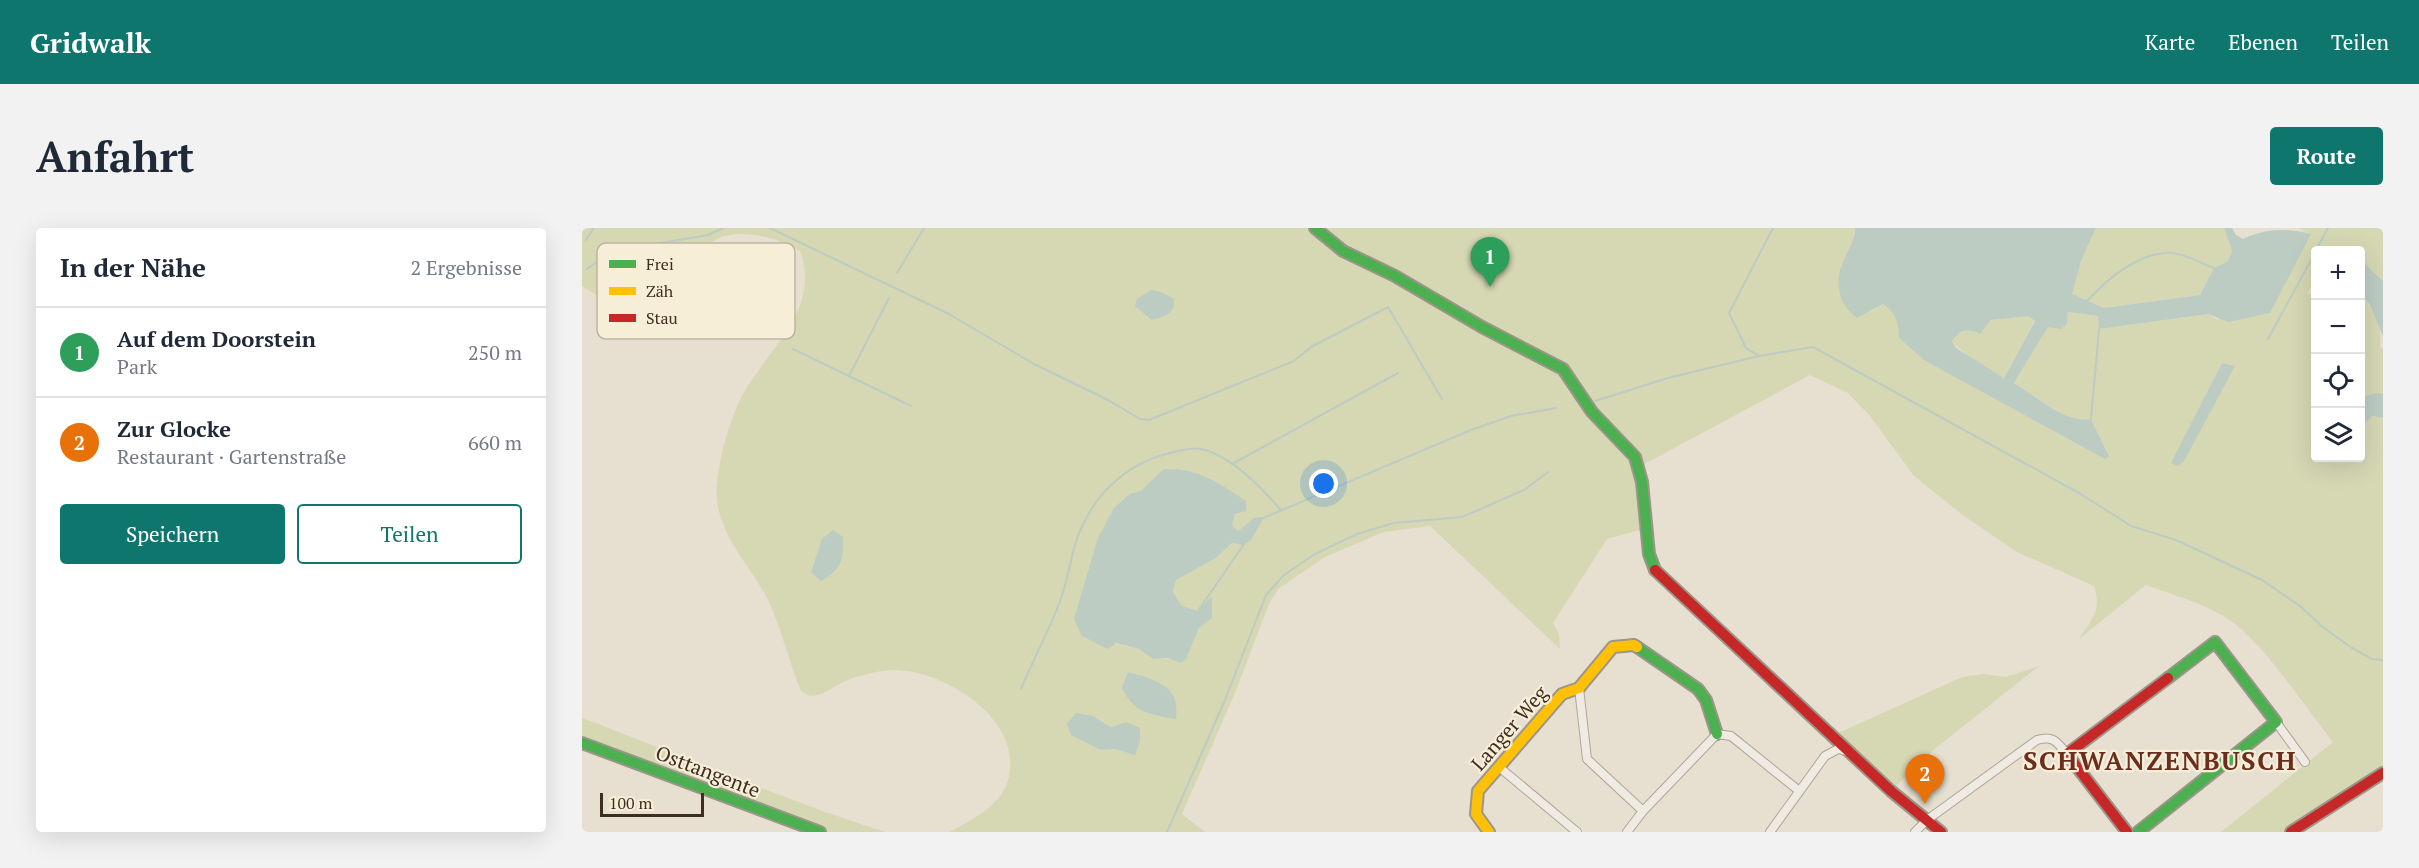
<!DOCTYPE html>
<html lang="de">
<meta charset="utf-8">
<style>
:root{--surface:#fff;--page:#f2f2f3;--text:#1f2937;--muted:#747a83;--line:#e0e1e3;--accent:#0f766e}
body{margin:0;font-family:"PT Serif",serif;background:var(--page);color:var(--text)}
.controls{position:absolute;right:18px;top:18px;display:grid;overflow:hidden;border-radius:6px;box-shadow:0 6px 24px #0002}
.controls button{width:54px;height:54px;display:grid;place-items:center;padding:0;border:0;border-bottom:2px solid var(--line);background:var(--surface);color:var(--text);font:30px sans-serif}
.scale{position:absolute;left:18px;bottom:15px;width:104px;box-sizing:border-box;padding-left:6px;border:3px solid #3d2e20;border-top:0;font-size:16px;line-height:21px;white-space:nowrap;color:#3d2e20;-webkit-text-stroke:4px #f7eed8;paint-order:stroke}
.you{position:absolute;left:742px;top:256px;width:21px;height:21px;margin:-15px;border:4px solid #fff;border-radius:50%;background:#1a73e8;box-shadow:0 0 0 9px #1a73e833}
.badge{display:grid;place-items:center;width:39px;height:39px;border-radius:50%;background:var(--accent);color:#fff;font-size:20px;font-weight:700}
.pin{position:absolute;translate:-50% -50px;filter:drop-shadow(0 2px 3px #0008)}
.pin::after{content:'';position:absolute;top:32px;width:21px;height:18px;background:inherit;clip-path:polygon(0 0,100% 0,50% 100%)}
.list{margin:0;padding:0;list-style:none}
h2{display:flex;justify-content:space-between;align-items:center;height:78px;margin:0;padding:0 24px;font-size:26px}
h2 small{font-size:20px;font-weight:400;color:var(--muted)}
.list li{display:grid;grid-template-columns:39px 1fr auto;gap:18px;align-items:center;box-sizing:border-box;height:90px;padding:0 24px;border-top:2px solid var(--line)}
.list b{display:block;font-size:22px;white-space:nowrap}
.list p{margin:0;font-size:20px;white-space:nowrap;color:var(--muted)}
.list em{font-size:20px;font-style:normal;color:var(--muted)}
.actions{display:flex;gap:12px;padding:18px 24px}
.actions a{flex:1;padding:14px 0;border:2px solid var(--accent);border-radius:6px;text-align:center;font-size:21px;color:var(--accent)}
.actions .main{background:var(--accent);color:#fff}
.icon{flex:none;width:33px;height:33px;fill:none;stroke:currentColor;stroke-width:2;stroke-linecap:round;stroke-linejoin:round}
.map{position:relative;flex:none;width:1801px;height:604px;overflow:hidden;border-radius:6px}
header{display:flex;align-items:center;gap:36px;box-sizing:border-box;height:84px;padding:0 30px;background:var(--accent);color:#fff}
header strong{font-size:28px}
nav{display:flex;gap:33px;margin-inline-start:auto;font-size:21px}
.intro{display:flex;align-items:center;justify-content:space-between;box-sizing:border-box;height:144px;padding:0 36px}
h1{margin:0;font-size:42px}
.button{padding:15px 27px;border-radius:6px;background:var(--accent);color:#fff;font-size:21px;font-weight:700}
main{display:flex;gap:36px;padding:0 36px}
aside{flex:1;background:var(--surface);border-radius:6px;box-shadow:0 6px 24px #0002}
.map>svg:first-child{display:block}
.green{fill:#d6d7b3;fill-rule:evenodd}
.water{fill:#bcccc2;fill-rule:evenodd}
.lines{fill:none;stroke-linecap:round;stroke-linejoin:round}
.stream{stroke:#bcccc2;stroke-width:2}
.street-casing{stroke:#ada599;stroke-width:10}
.fast-casing{stroke:#9c958a;stroke-width:14}
.slow-casing{stroke:#9c958a;stroke-width:14}
.jam-casing{stroke:#9c958a;stroke-width:14}
.street{stroke:#efebe3;stroke-width:8}
.fast{stroke:#4caf50;stroke-width:10}
.slow{stroke:#ffc107;stroke-width:10}
.jam{stroke:#c62828;stroke-width:10}
.labels{text-anchor:middle;dominant-baseline:central;stroke-width:4.5;stroke-linejoin:round;paint-order:stroke}
.street-label{font-size:20px;fill:#3d2e20;stroke:#f7eed8}
.district-label{font-size:26px;font-weight:bold;letter-spacing:1.5px;fill:#6b2e1e;stroke:#f7eed8}
.key{fill:#f7eed8;stroke:#bfb4a1;stroke-width:1.5}
.key-label{font-size:16px;fill:#3d2e20}
</style>
<header>
<strong>Gridwalk</strong>
<nav><a>Karte</a><a>Ebenen</a><a>Teilen</a></nav>
</header>
<div class="intro"><h1>Anfahrt</h1><a class="button">Route</a></div>
<main>
<aside>
<h2>In der Nähe<small>2 Ergebnisse</small></h2>
<ul class="list">
<li><span class="badge" style="background:#2e9e5b">1</span><div><b>Auf dem Doorstein</b><p>Park</p></div><em>250 m</em></li>
<li><span class="badge" style="background:#e8710a">2</span><div><b>Zur Glocke</b><p>Restaurant · Gartenstraße</p></div><em>660 m</em></li>
</ul>
<div class="actions"><a class="main">Speichern</a><a>Teilen</a></div>
</aside>
<div class="map">
<svg width="1801" height="604" viewBox="0 0 1801 604">
<rect width="100%" height="100%" fill="#e7e0d1"/>
<g class="green">
<path d="M0,0H1273L1270,16L1259,38L1288,84L1301,76L1309,82L1317,96L1527,227L1509,191C1481,195 1455,167 1432,155L1466,99L1485,84L1516,88L1517,101L1626,86L1636,92L1728,6L1716,0H1801V53L1779,32L1778,22H1734L1733,51L1725,66H1733L1734,230H1778L1779,192L1783,194L1790,188L1801,190V538L1706,604H1639L1751,514C1724,480 1686,422 1653,396C1628,377 1594,368 1564,357L1497,411C1510,391 1520,382 1512,358L1435,324L1382,288L1332,248L1288,188L1266,165L1228,147L1057,239L1062,301L1025,311L971,395L977,406L978,421L848,298L802,304L743,329L696,361L687,376L653,465L600,586L623,604H367C388,593 417,579 425,555C446,496 366,443 314,442C297,442 277,447 261,454C253,458 245,465 236,467C229,469 225,467 219,463C207,434 200,403 187,374C170,339 141,314 135,273C132,245 147,193 160,168C185,121 240,82 218,23C193,10 170,2 142,8L39,57L18,78L16,68L0,58ZM1640,135L1653,138L1590,235ZM664,273L653,285L650,297L656,303L672,290L661,317L650,315L634,330L594,352L591,364L600,378L616,383L630,369V390L617,400L604,430L571,431L557,421L531,415ZM511,488L529,499L544,494L533,521L519,522Z"/>
<polygon points="1514,0 1642,0 1650,23 1646,33 1632,40 1618,67 1522,80 1489,66 1499,33"/>
<path d="M1779,65C1791,81 1801,98 1798,119L1801,121V166L1795,165L1781,177L1783,181L1779,190Z"/>
<path d="M1447,87L1453,92L1422,150C1412,145 1374,121 1370,113C1379,101 1384,100 1398,106L1409,92Z"/>
<polygon points="1457,438 1350,523 1309,563 1252,507 1380,449 1401,446 1424,449"/>
<path d="M0,490C101,528 199,571 303,604H238L0,515Z"/>
</g>
<g class="water">
<path d="M1273,0H1514L1499,33L1490,66L1522,80L1618,67L1632,40L1646,33L1650,23L1642,0H1650L1654,7L1661,11C1683,0 1706,0 1729,6L1688,85L1646,94L1626,86L1517,101L1516,88L1486,84L1485,96L1479,101L1466,99L1432,155C1455,168 1481,195 1509,191L1527,228L1523,231L1342,132L1317,110C1317,95 1314,85 1301,76L1275,90C1258,78 1252,57 1260,36C1265,23 1273,14 1273,0ZM1447,88L1453,93L1422,150L1374,120L1370,113C1379,101 1384,100 1398,106L1409,92Z"/>
<polygon points="1779,32 1801,53 1801,108 1788,77 1779,65"/>
<path d="M569,62L579,64L592,71C593,86 583,88 570,92L553,78L555,71Z"/>
<polygon points="1640,135 1653,138 1602,233 1596,238 1589,235"/>
<polygon points="1795,165 1801,166 1801,190 1790,188 1783,195 1779,192 1783,181 1779,169"/>
<path d="M582,241C618,241 635,254 664,273V283L653,286L650,297L656,303L672,290L680,289V293L669,312L661,317L650,315L634,330L594,352L591,364L600,378L616,383L630,368V390L617,400L604,431L599,435L586,430L571,431L557,421L534,415L526,421L500,408L492,391L516,310L532,280L548,266L559,263Z"/>
<path d="M251,302L261,309C262,331 259,342 239,353L229,344L240,311Z"/>
<path d="M546,444C574,452 599,458 594,491C569,487 552,485 540,460Z"/>
<polygon points="494,485 511,488 529,499 544,494 558,500 558,513 553,527 533,521 519,522 489,507 485,496"/>
</g>
<g class="lines">
<g class="stream">
<polyline points="188,0 367,86 452,136 526,172 558,191 567,192 712,133 729,119 806,79 860,171"/>
<polyline points="4,12 12,0"/>
<polyline points="1734,22 1746,0"/>
<polyline points="5,41 32,23 126,7 141,0"/>
<polyline points="315,45 342,0"/>
<path d="M1505,73C1524,52 1554,27 1583,25C1598,23 1618,35 1632,40"/>
<polyline points="1686,111 1734,23"/>
<polyline points="211,121 329,178"/>
<polyline points="1177,128 1164,120 1147,85 1191,0"/>
<polyline points="267,148 307,70"/>
<polyline points="1013,173 1086,150 1177,128 1231,119 1497,265 1549,298 1594,312 1680,352 1718,378 1742,400 1770,420 1790,431 1801,432"/>
<polyline points="1509,191 1517,101"/>
<polyline points="650,236 816,145"/>
<polyline points="679,291 889,202 929,188 974,180"/>
<polyline points="616,383 662,316"/>
<path d="M439,461C451,432 467,403 478,373C487,351 488,325 498,303C515,262 549,233 592,224C600,222 611,219 619,221C649,227 679,259 698,281"/>
<polyline points="585,604 643,472 684,367 702,347 733,326 775,306 812,295 880,289 942,262 966,244"/>
</g>
<defs>
<g id="street">
<polyline points="997,460 1005,531 1061,583"/>
<polyline points="1694,494 1723,534"/>
<polyline points="917,539 995,604"/>
<polyline points="1045,604 1061,583 1135,506 1149,508 1216,562"/>
<polyline points="1188,604 1243,528 1256,521 1267,524"/>
<path d="M1333,604L1345,592L1455,512C1471,507 1475,514 1485,526"/>
</g>
<g id="fast">
<polyline points="733,0 761,23 813,48 900,99 981,141 1010,184 1053,229 1060,254 1067,326 1073,342"/>
<polyline points="1055,419 1116,461 1124,472 1135,506"/>
<polyline points="0,515 238,604"/>
<polyline points="1556,604 1694,494 1633,414 1586,450"/>
</g>
<polyline id="slow" points="907,604 894,586 896,563 980,466 997,460 1031,419 1052,417 1055,419"/>
<g id="jam">
<polyline points="1073,342 1309,563 1359,604"/>
<polyline points="1545,604 1485,526 1586,450"/>
<polyline points="1709,604 1801,545"/>
</g>
</defs>
<use href="#street" class="street-casing"/>
<use href="#fast" class="fast-casing"/>
<use href="#slow" class="slow-casing"/>
<use href="#jam" class="jam-casing"/>
<use href="#street" class="street"/>
<use href="#fast" class="fast"/>
<use href="#slow" class="slow"/>
<use href="#jam" class="jam"/>
</g>
<g class="labels">
<g class="street-label">
<text transform="translate(927 500) rotate(-49)">Langer Weg</text>
<text transform="translate(126 543) rotate(21)">Osttangente</text>
</g>
<g class="district-label">
<text x="1578" y="532">SCHWANZENBUSCH</text>
</g>
</g>
<rect x="15" y="15" width="198" height="96" rx="9" class="key"/>
<rect x="27" y="32" width="27" height="8" fill="#4caf50"/>
<rect x="27" y="59" width="27" height="8" fill="#ffc107"/>
<rect x="27" y="86" width="27" height="8" fill="#c62828"/>
<g class="key-label">
<text x="64" y="42">Frei</text>
<text x="64" y="69">Zäh</text>
<text x="64" y="96">Stau</text>
</g>
</svg>
<div class="controls">
<button>+</button>
<button>−</button>
<button><svg class="icon" aria-label="locate" viewBox="0 0 24 24"><circle cx="12" cy="12" r="6"/><path d="M12 2v4M12 18v4M2 12h4M18 12h4"/></svg></button>
<button><svg class="icon" aria-label="layers" viewBox="0 0 24 24"><path d="M12 4l9 5-9 5-9-5zM3 14l9 5 9-5"/></svg></button>
</div>
<div class="scale">100 m</div>
<div class="you"></div>
<div class="pin badge" style="left:908px;top:59px;background:#2e9e5b">1</div>
<div class="pin badge" style="left:1343px;top:576px;background:#e8710a">2</div>
</div>
</main>
